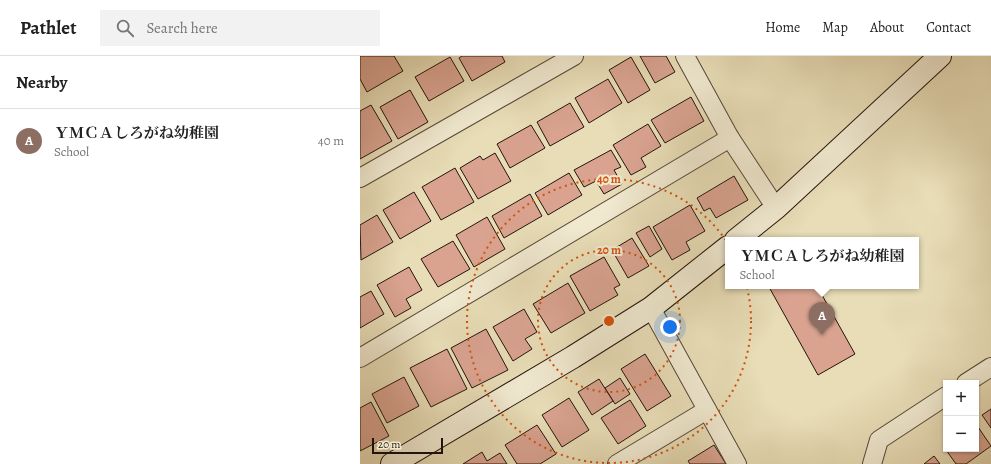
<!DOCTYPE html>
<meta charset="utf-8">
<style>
:root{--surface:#fff;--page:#f2f2f2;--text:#222;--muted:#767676;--line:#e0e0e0;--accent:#8f2418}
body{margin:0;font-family:Alegreya,"Noto Serif JP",serif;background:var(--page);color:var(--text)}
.controls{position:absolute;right:12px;bottom:12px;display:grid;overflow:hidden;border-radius:0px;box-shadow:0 1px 3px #0004}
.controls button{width:36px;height:36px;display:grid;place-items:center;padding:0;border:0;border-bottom:1px solid var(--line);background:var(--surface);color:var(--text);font:20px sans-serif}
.scale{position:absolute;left:12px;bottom:10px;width:71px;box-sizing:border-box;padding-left:4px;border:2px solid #23150c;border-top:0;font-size:11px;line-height:14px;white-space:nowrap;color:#23150c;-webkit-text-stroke:3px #f0e9d0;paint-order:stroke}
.you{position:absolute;left:310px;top:271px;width:14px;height:14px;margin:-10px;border:3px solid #fff;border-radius:50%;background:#1a73e8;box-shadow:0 0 0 6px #1a73e833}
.badge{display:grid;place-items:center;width:26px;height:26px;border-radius:50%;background:var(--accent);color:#fff;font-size:13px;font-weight:700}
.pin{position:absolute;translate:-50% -33px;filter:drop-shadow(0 1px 2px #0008)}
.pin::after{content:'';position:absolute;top:21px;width:14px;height:12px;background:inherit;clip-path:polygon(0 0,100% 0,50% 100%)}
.popup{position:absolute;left:365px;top:181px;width:194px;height:52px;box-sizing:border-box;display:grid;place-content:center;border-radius:0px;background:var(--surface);filter:drop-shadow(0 1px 3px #0005);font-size:13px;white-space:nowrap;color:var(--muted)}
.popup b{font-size:15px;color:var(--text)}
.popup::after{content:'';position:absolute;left:50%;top:100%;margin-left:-8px;border:8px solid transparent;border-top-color:var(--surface)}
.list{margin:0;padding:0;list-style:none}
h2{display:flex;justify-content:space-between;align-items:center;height:52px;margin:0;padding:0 16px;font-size:17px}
h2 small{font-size:13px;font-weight:400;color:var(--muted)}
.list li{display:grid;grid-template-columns:26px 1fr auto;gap:12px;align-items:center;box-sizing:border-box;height:64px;padding:0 16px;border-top:1px solid var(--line)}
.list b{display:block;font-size:15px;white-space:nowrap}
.list p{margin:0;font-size:13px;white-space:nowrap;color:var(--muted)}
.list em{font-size:13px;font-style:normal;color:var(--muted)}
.icon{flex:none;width:22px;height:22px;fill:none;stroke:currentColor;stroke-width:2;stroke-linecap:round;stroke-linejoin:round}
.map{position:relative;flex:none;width:631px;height:408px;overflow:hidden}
header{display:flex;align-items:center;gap:24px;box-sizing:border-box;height:56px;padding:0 20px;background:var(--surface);border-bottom:1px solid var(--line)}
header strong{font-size:19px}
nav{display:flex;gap:22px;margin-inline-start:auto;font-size:14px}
.search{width:280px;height:36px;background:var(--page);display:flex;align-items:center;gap:10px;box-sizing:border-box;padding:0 14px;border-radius:0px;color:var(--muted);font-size:15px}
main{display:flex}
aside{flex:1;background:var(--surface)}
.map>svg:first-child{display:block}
.building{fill:#d9a390;stroke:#23150c}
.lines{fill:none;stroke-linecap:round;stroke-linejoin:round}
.street-casing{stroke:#544737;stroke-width:20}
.secondary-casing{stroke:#23150c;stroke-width:24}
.street{stroke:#f0e9d0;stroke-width:18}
.secondary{stroke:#f0e9d0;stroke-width:22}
.ring{fill:none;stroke:#d4520c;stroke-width:2;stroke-dasharray:2 4}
.centre{fill:#d4520c;stroke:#f0e9d0;stroke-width:2}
.ring-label{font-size:12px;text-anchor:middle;font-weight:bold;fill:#d4520c;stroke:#f0e9d0;stroke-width:4;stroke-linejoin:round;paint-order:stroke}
</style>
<header>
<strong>Pathlet</strong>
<div class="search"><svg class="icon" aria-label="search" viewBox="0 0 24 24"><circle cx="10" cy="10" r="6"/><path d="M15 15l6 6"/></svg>Search here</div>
<nav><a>Home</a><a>Map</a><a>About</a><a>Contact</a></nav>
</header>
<main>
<aside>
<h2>Nearby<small></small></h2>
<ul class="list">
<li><span class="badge" style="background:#8d6e63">A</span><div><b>ＹＭＣＡしろがね幼稚園</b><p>School</p></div><em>40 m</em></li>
</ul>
</aside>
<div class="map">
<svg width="631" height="408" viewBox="0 0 631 408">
<rect width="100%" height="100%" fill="#e8ddb7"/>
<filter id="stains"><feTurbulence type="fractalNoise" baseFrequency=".005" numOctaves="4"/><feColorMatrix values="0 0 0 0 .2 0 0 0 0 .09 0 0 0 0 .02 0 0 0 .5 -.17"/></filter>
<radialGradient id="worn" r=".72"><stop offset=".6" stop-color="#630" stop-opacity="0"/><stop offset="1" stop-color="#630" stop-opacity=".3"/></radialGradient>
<g class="building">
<polygon points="0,0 34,0 43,15 7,36 0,23"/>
<polygon points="102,0 142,0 145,6 112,25 99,2"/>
<polygon points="280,0 306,0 315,16 295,27"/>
<polygon points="90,1 104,25 69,45 55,21"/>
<polygon points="271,1 290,34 268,47 249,14"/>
<polygon points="248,23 262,47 229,67 215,42"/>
<polygon points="50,34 68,66 38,83 20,51"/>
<polygon points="331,41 344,65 305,87 291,64"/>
<polygon points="210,47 224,71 190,90 177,66"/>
<polygon points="11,49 32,85 0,103 0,55"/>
<polygon points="288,68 301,90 281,102 286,111 271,119 253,89"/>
<polygon points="171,69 185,92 150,112 137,88"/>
<polygon points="251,94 261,111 254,114 262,128 244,138 236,125 224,131 214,114"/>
<polygon points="135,97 151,125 118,143 100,112 120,100 123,104"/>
<polygon points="95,112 114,146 81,164 62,131"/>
<polygon points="209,117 222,139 188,159 175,137"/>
<polygon points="374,120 388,144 356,162 350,152 344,155 337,142"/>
<polygon points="54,136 71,165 40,183 23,154"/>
<polygon points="170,138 182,160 144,182 132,160"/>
<polygon points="330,149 345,175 326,186 330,194 312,204 293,171"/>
<polygon points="17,159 33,186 1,204 0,169"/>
<polygon points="127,161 145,193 114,211 96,179"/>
<polygon points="289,170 302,193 290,201 276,177"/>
<polygon points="272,182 289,210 268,222 252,194"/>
<polygon points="93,185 110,213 78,231 61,203"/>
<polygon points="244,201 260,229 254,232 258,239 230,255 210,220"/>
<polygon points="49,211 62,234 46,243 51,252 35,261 17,229"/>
<polygon points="208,227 225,257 191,277 173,248"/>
<polygon points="411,230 457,230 495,298 458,319 409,231"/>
<polygon points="11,235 24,258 0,272 0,241"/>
<polygon points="164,253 177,276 165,283 172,293 153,305 133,271"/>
<polygon points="126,273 148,314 112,332 91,292"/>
<polygon points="87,293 107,333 71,351 50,312"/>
<polygon points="285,298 311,340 287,355 261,313"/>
<polygon points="44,321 59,350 27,367 12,338"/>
<polygon points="260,322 270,338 255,348 245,332"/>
<polygon points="239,323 253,345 232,359 218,336"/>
<polygon points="209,342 229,374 202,391 182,359"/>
<polygon points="270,344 286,370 258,388 241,362"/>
<polygon points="11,346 29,380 0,395 0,352"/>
<polygon points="631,353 631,372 622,359"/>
<polygon points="616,368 631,390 606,408 596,408 584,391 586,389 586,393 616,393"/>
<polygon points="177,369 196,398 180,408 157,408 145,389"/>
<polygon points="354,389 366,408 330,408 328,405"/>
<polygon points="122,396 127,405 140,397 147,408 103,408"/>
<polygon points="574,400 580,408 564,408"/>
</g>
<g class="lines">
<defs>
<g id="street">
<polyline points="325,0 370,82 416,152"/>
<polyline points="0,122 214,0"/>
<polyline points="291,252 377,408"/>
<polyline points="0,302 370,82"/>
<polyline points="606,327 631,311"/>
<polyline points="257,408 347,354"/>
<polyline points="512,408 519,384 586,340"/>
</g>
<g id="secondary">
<polyline points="376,184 416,152 580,0"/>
<polyline points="32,408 213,301 291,252 368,191"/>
</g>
</defs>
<use href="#street" class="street-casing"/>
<use href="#secondary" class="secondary-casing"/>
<use href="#street" class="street"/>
<use href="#secondary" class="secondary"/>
</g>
<g class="ring">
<circle cx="249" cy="265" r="71"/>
<circle cx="249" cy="265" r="142"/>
</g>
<circle cx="249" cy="265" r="6" class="centre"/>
<g class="ring-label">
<text x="249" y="127">40 m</text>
<text x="249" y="198">20 m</text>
</g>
<rect width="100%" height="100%" filter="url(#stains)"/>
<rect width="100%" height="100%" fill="url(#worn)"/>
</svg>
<div class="controls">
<button>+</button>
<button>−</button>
</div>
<div class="scale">20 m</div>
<div class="you"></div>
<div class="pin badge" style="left:462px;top:279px;background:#8d6e63">A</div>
<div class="popup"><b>ＹＭＣＡしろがね幼稚園</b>School</div>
</div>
</main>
